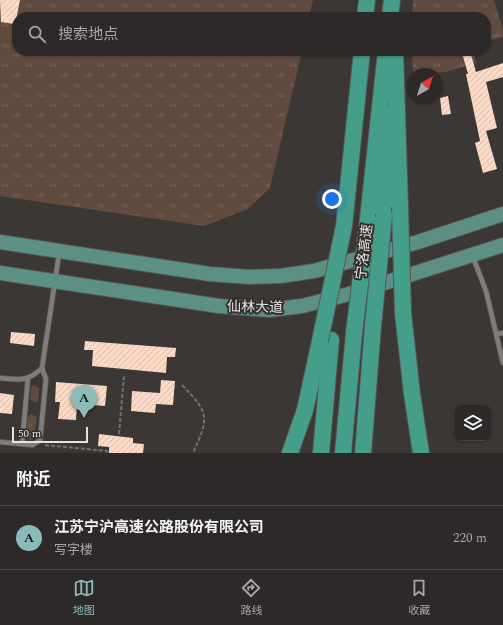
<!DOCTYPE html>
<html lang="zh">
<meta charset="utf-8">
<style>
:root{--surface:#2c2928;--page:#343130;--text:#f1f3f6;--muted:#a6a6a8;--line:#484545;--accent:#8bbbb9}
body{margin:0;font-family:Spectral,"Noto Sans SC",serif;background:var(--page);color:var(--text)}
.controls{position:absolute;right:12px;bottom:12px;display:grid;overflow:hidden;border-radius:8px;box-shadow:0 1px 3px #0004}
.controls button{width:36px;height:36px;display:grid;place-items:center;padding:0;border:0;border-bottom:1px solid var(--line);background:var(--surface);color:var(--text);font:20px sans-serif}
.compass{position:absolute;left:407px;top:68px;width:36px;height:36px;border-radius:50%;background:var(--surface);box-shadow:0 1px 3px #0004;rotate:39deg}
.scale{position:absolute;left:12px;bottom:10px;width:76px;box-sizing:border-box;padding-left:4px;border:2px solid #e6e4e3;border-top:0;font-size:11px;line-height:14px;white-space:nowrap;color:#e6e4e3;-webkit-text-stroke:3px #302d2b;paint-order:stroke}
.you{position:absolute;left:332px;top:199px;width:14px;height:14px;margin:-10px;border:3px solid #fff;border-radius:50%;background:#1a73e8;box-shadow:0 0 0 6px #1a73e833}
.badge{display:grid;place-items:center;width:26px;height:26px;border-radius:50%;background:var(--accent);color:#111;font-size:13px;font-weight:700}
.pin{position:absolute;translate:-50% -33px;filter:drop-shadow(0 1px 2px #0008)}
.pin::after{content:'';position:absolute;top:21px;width:14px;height:12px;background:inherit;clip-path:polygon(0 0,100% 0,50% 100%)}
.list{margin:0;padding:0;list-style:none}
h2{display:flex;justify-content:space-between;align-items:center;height:52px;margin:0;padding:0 16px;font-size:17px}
h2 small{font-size:13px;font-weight:400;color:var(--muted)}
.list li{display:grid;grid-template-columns:26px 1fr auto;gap:12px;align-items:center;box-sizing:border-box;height:64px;padding:0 16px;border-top:1px solid var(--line)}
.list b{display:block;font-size:15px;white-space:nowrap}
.list p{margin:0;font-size:13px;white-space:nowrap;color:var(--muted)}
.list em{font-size:13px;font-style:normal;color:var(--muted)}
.icon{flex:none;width:22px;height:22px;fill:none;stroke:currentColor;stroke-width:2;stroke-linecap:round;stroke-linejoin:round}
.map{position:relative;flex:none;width:503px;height:453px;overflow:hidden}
.search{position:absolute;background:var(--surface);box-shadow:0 1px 3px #0004;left:12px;right:12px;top:12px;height:44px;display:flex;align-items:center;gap:10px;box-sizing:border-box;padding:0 14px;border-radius:16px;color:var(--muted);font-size:15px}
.sheet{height:116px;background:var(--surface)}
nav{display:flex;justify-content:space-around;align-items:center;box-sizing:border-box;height:56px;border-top:1px solid var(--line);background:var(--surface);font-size:11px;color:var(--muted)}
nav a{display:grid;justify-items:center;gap:2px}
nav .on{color:var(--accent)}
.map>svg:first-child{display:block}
.grass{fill:url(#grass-tufts)}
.building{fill:url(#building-hatch)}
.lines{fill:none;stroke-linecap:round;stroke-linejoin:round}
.service-casing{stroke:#585654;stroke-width:6}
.primary-casing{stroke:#585654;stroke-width:16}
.motorway-casing{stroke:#585654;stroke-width:18}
.path{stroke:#747170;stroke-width:2;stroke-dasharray:4 2;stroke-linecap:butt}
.service{stroke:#807c7a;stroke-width:4.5}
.primary{stroke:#5d9084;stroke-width:14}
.motorway{stroke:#459e8a;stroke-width:16}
.motorway-bridge-casing{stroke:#585654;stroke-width:18;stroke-linecap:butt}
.motorway-bridge{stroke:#459e8a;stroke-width:16}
.labels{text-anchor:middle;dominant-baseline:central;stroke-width:4;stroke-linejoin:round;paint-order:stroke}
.street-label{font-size:14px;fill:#e6e4e3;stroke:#302d2b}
</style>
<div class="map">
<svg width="503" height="453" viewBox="0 0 503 453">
<defs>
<pattern id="grass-tufts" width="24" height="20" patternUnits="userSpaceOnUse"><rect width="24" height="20" fill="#604b3e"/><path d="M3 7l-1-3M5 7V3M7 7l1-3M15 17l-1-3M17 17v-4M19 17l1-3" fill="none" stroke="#77655a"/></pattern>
<pattern id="building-hatch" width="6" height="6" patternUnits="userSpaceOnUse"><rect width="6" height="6" fill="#fbdac8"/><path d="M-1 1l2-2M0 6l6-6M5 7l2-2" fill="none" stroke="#d7bcae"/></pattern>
</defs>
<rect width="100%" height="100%" fill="#3a3735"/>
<g class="grass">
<polygon points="0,0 313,0 309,17 17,17 17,51 302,51 270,188 248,209 204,226 0,196"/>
<polygon points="413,0 494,0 503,30 503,37 486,41 486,17 412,17"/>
<polygon points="412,51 474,51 476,63 446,72 413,74"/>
<polygon points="34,385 39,388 38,401 36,403 30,400 31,387"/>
<polygon points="31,414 37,417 34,438 31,440 26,437 28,416"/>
</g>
<g class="building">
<polygon points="0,0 20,0 16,20 15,20 14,24 1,22"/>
<polygon points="468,51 470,51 476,72 503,63 503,77 486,82 497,128 486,131 497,169 483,173 475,143 480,141 466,74 468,74 462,53"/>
<polygon points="448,96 451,114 442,115 440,98"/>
<polygon points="11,332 35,334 34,346 10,343"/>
<polygon points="85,341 176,348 175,357 167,357 166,373 92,366 93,350 84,350"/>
<polygon points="161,380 175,381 173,405 156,404 155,413 131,411 132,391 160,393"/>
<polygon points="56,382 107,386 105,406 77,404 76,420 58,419 60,402 55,402"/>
<polygon points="0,393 14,395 12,414 0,413"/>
<polygon points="99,434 133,438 133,443 144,444 143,453 109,453 109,447 98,446"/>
</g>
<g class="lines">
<defs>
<g id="service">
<polyline points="473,257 486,291 503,363"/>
<polyline points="496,334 503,333"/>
<path d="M0,378C18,380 28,382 42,368"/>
<polyline points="0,442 33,445 40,440 46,379 42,368 59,254"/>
<polyline points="22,444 28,378"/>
</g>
<g id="primary">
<polyline points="0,242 210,274 250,277 280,276 314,271 418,242 503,214"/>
<polyline points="0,273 219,306 269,310 302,306 353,293 503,245"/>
</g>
<g id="motorway">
<polyline points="365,17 367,0"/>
<polyline points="390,17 392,0"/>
<polyline points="395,51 400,207"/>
<polyline points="384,215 389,115"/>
<polyline points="368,219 386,51"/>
<polyline points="344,226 362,51"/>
<polyline points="403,313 412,394 421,453"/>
<polyline points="290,453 305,410 320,341"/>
<polyline points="321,453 331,340"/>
<polyline points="343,453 354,333"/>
<polyline points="363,453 373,326"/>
</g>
</defs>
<use href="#service" class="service-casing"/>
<use href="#primary" class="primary-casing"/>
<use href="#motorway" class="motorway-casing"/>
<g class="path">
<path d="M182,385C210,414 209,417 193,453"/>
<polyline points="119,434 124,376"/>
<polyline points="45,445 107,451 106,453"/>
</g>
<use href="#service" class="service"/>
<use href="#primary" class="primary"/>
<use href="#motorway" class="motorway"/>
<defs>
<g id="motorway-bridge">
<polyline points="400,207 403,313"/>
<polyline points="373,326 384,215"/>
<polyline points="354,333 368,219"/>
<polyline points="320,341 344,226"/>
</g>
</defs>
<use href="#motorway-bridge" class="motorway-bridge-casing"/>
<use href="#motorway-bridge" class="motorway-bridge"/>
</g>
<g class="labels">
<g class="street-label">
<text transform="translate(364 252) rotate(-83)">宁洛高速</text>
<text transform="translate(255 307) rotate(1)">仙林大道</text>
</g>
</g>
</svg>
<div class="controls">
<button><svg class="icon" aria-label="layers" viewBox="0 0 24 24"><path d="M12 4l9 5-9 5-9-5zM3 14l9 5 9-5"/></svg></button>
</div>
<svg class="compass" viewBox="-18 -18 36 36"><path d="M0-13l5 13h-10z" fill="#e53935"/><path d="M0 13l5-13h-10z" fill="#a6a6a8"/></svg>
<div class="scale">50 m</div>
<div class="you"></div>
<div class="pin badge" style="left:84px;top:418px">A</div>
<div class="search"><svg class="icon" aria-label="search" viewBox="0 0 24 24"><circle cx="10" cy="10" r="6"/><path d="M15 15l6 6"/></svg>搜索地点</div>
</div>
<section class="sheet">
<h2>附近<small></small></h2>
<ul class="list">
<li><span class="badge">A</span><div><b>江苏宁沪高速公路股份有限公司</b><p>写字楼</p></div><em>220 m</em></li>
</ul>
</section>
<nav>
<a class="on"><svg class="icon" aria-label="map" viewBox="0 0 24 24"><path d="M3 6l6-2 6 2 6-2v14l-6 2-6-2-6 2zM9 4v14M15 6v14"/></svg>地图</a>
<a><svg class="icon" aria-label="directions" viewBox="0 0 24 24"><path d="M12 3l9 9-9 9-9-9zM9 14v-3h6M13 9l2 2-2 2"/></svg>路线</a>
<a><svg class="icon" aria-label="saved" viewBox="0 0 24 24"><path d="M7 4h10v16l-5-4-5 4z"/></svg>收藏</a>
</nav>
